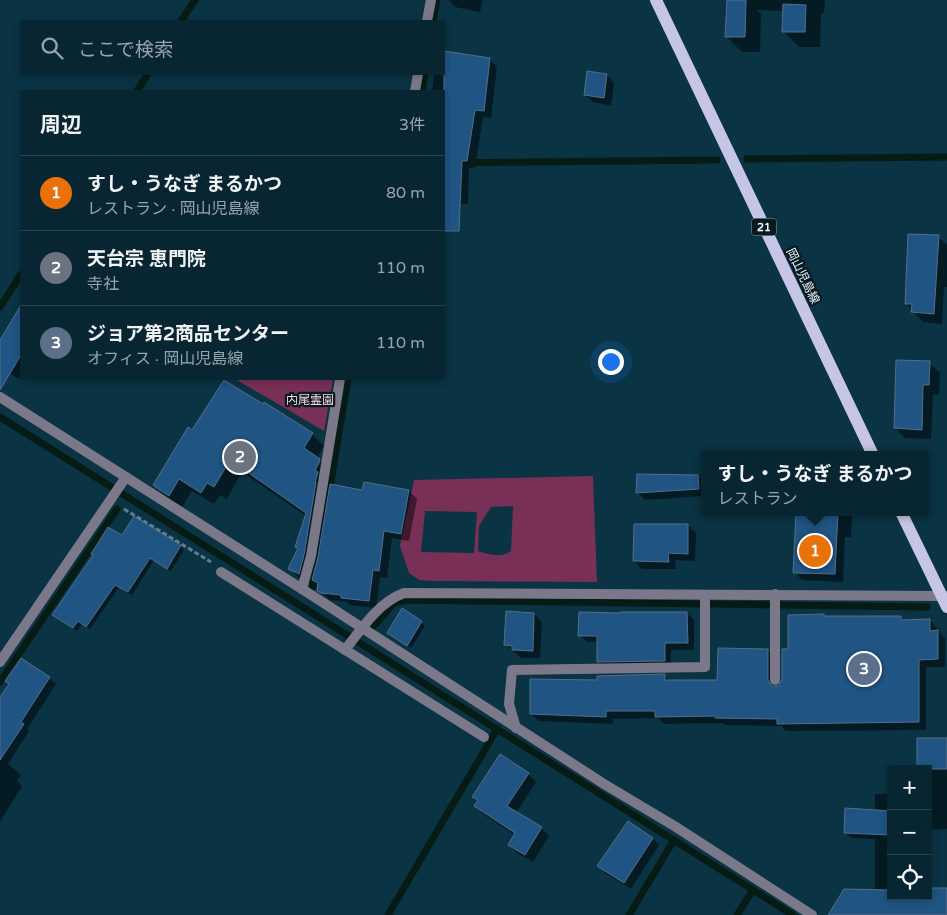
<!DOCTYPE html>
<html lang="ja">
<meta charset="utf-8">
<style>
:root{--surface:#082632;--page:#16323e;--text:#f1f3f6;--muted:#98a5ac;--line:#29434d;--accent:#1a73e8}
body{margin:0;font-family:"Varela Round","Noto Sans JP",sans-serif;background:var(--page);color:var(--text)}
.controls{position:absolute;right:15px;bottom:15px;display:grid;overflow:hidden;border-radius:0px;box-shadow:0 2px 8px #0003}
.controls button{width:45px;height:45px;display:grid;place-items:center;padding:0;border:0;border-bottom:1px solid var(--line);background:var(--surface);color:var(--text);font:25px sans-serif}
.you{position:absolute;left:610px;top:361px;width:18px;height:18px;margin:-12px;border:4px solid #fff;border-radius:50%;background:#1a73e8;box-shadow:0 0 0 8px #1a73e833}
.badge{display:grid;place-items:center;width:32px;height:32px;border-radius:50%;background:var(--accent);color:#fff;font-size:16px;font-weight:700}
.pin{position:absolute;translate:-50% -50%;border:2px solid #fff;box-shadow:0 1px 5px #0006}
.popup{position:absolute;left:701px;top:451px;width:228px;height:65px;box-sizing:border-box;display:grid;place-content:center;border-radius:0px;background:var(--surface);filter:drop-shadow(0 1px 4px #0005);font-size:16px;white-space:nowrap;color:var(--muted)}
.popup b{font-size:19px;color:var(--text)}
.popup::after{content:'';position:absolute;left:50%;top:100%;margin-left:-10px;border:10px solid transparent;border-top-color:var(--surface)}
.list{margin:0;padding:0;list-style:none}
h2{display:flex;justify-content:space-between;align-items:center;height:65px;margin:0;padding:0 20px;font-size:21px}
h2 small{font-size:16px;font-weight:400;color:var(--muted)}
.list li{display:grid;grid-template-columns:32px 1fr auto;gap:15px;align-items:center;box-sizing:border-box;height:75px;padding:0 20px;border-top:1px solid var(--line)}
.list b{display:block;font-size:19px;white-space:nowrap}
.list p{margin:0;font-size:16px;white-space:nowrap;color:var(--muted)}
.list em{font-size:16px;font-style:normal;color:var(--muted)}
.icon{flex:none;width:28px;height:28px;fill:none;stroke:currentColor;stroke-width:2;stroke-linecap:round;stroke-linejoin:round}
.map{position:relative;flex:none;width:947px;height:915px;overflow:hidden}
.search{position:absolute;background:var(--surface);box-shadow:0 2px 8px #0003;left:20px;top:20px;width:425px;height:55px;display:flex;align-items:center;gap:12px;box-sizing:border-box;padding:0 18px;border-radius:0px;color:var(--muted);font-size:19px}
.panel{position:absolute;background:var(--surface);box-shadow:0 2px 8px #0003;left:20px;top:90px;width:425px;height:290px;border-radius:0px}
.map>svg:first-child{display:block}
.green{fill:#793057;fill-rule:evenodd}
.shadow{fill:#0007;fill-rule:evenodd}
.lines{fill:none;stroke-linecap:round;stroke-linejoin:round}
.stream{stroke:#051b14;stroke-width:7}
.building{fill:#205483;stroke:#546e89}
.path{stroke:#607e8a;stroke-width:3;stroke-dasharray:5 2.5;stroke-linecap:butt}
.street{stroke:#7b7989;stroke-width:10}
.primary{stroke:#c7c5e5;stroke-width:12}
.labels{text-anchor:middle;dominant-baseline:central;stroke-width:4.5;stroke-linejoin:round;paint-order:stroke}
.shield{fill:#091920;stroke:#a6b4ba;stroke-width:1}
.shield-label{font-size:11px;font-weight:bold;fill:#eaf6fc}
.street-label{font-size:12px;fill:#eaf6fc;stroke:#091920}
.park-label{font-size:12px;fill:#f5d6e4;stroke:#091920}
</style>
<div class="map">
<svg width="947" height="915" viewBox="0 0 947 915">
<rect width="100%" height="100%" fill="#0a3343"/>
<g class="green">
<polygon points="235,379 333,379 324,431"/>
<path d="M593,476L597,582L435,581L419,580L409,573L400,546L414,480ZM513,506L511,551C502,558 489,555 478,551L479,526L491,507ZM425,511L477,512L474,553L421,552Z"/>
</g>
<g class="shadow">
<polygon points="449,0 483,0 480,12 455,7"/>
<polygon points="728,0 825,0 824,13 821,13 820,47 799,47 783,31 784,11 757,10 761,14 760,52 742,52 726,36"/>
<polygon points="444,52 490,60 497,67 491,118 483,117 475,168 469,168 468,204 444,202 444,91 432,91 434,74 444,74"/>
<polygon points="607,75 614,83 611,106 593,102 585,95"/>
<polygon points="938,237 947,245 947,287 944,287 942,324 923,322 906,304"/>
<polygon points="21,307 21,375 19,379 0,367 0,342"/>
<polygon points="929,363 940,373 939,395 933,394 931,439 905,438 895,428"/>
<path d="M192,431L312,434L324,446L317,458L332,472L327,482L330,486L363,492L409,491L417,499L409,541L392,538L387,578L380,577L376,608L350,605L347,602L330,600L319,590V585L313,579L311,585L302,581L290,568L299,549L297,547L306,516L242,472L227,499L220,495L214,504L192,491L182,507L167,497L155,485ZM329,486L331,487L329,496L327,494Z"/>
<polygon points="698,476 705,483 705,496 645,500 638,493"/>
<polygon points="797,512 849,512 852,515 851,537 845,537 843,582 802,580 794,572"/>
<polygon points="688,525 696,533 695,561 675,560 676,569 642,569 634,561"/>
<polygon points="122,537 180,546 184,550 171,571 154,560 132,595 119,587 90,629 82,624 77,631 53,615"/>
<polygon points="687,613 694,620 694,650 671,650 671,667 605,668 598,661 598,642 587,642 580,635"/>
<polygon points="534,614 542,622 540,658 521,658 506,645"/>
<polygon points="901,617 905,621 930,620 945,639 945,667 926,667 926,730 786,731 781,726 724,725 722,723 664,724 658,718 613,719 613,724 539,721 531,714 598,681 665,676 670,681 718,681 768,650 775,658 775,688"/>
<polygon points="421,622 425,626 411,648 389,633"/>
<polygon points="21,659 49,678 56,684 27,729 29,731 8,764 21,775 17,781 22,786 0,822 0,700 10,684"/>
<polygon points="947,740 947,829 928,830 928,769"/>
<polygon points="528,774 536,782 516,813 541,828 549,836 533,862 517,853 509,845 515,835 483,814 475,806 478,801 474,797"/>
<polygon points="875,794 891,794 891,896 928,896 947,889 947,915 834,915 875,891 875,839 851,838 845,833 875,811"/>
<polygon points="652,838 659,845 631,889 605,873 599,866"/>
</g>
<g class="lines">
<g class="stream">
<polyline points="181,21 195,0"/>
<polyline points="433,21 437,0"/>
<polyline points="137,91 148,74"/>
<polyline points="422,91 425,74"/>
<polyline points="747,159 947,157"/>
<polyline points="444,163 717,160"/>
<polyline points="0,307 21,274"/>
<polyline points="0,417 793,915"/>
<polyline points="329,493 348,379"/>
<polyline points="313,587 320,546"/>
<polyline points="374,626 394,603 406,600 927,607"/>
<polyline points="0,682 117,509"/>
<polyline points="388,915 497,729"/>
<polyline points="629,915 674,840"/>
<polyline points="737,915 753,890"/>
</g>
</g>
<g class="building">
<polygon points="727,0 746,0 745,37 725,37"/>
<polygon points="783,4 806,5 805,32 782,32"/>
<polygon points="444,51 490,58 484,111 475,110 467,161 462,161 459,231 444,231"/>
<polygon points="587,71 607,74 604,98 584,95"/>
<polygon points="908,234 939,235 934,314 911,312 912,304 905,304"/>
<polygon points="21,305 21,355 0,390 0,340"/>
<polygon points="896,360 930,361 929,385 923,385 922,430 894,428"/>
<polygon points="224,380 263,404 264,402 313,433 304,448 320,459 319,463 315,470 318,472 315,482 316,482 304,555 299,574 288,569 298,548 295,547 306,513 230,460 214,487 207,483 201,493 179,479 169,496 153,485 188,427 192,430"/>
<polygon points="637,474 698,475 699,489 636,493"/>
<polygon points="364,482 409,490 401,534 384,531 379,571 373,570 369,601 341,598 341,595 321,593 317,591 318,583 312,580 318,557 330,484 362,490"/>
<polygon points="796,512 838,512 835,574 793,573"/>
<polygon points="134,516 181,545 167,569 150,558 128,592 115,585 86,627 78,621 73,628 52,615 93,555 91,554 108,527 122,535"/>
<polygon points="634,524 688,524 688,554 668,553 669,562 633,561"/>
<polygon points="402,608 422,621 407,646 387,633"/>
<polygon points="506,611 534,613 533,651 512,650 512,646 504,645"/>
<polygon points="579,612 620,613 620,612 687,612 688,643 665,643 665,661 597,662 597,636 578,636"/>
<polygon points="824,614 824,616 901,616 901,620 930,619 930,631 938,630 938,659 919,660 919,722 777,724 777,719 715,718 715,716 655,717 655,711 606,711 606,717 530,714 530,679 597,680 597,676 665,674 665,680 717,680 718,648 768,649 768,680 772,686 778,686 782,680 782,649 788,649 788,615"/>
<polygon points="21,658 50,677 21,722 24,724 0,760 0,697 9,684 5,681"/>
<rect x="917" y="738" width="30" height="31"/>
<polygon points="500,754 529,773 507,806 542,827 525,855 508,845 515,833 474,806 478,800 472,797"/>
<polygon points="845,808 891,811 891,835 844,833"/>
<polygon points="628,821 653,838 624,883 597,866"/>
<polygon points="928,888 947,888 947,915 828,915 844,889 891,890 891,896 928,896"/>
</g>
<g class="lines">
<polyline class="path" points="124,509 211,562"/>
<g class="street">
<polyline points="427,21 431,0"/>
<polyline points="415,91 418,74"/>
<polyline points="0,397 302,589 604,784 676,827 812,915"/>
<polyline points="221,572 484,737"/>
<polyline points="302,589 311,556 340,379"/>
<polyline points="775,594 775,680"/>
<path d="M345,650C361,629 379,602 404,593L946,596"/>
<polyline points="0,662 126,477"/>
<polyline points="516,728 509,704 512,670 705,667 705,598"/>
</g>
<g class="primary">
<polyline points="656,0 873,455"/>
<polyline points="901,512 947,607"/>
</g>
</g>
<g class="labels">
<rect class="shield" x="751.5" y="218.5" width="25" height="17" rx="4"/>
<g class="shield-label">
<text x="764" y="227">21</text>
</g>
<g class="street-label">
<text transform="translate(803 276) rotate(64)">岡山児島線</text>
</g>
<g class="park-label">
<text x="310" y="400">内尾霊園</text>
</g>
</g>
</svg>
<div class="controls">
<button>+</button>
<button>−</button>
<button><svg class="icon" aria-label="locate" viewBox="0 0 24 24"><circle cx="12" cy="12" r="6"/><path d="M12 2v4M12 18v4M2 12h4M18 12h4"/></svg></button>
</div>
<div class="you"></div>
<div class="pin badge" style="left:815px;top:551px;background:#e8710a">1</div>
<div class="popup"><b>すし・うなぎ まるかつ</b>レストラン</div>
<div class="pin badge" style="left:240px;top:457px;background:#6b7280">2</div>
<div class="pin badge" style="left:864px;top:669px;background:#5c6f8a">3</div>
<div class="search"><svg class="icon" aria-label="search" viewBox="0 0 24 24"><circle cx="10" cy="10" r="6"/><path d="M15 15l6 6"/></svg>ここで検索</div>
<section class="panel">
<h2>周辺<small>3件</small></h2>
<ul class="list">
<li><span class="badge" style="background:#e8710a">1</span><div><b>すし・うなぎ まるかつ</b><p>レストラン · 岡山児島線</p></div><em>80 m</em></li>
<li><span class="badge" style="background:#6b7280">2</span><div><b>天台宗 恵門院</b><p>寺社</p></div><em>110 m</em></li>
<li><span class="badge" style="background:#5c6f8a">3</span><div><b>ジョア第2商品センター</b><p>オフィス · 岡山児島線</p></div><em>110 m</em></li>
</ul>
</section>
</div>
